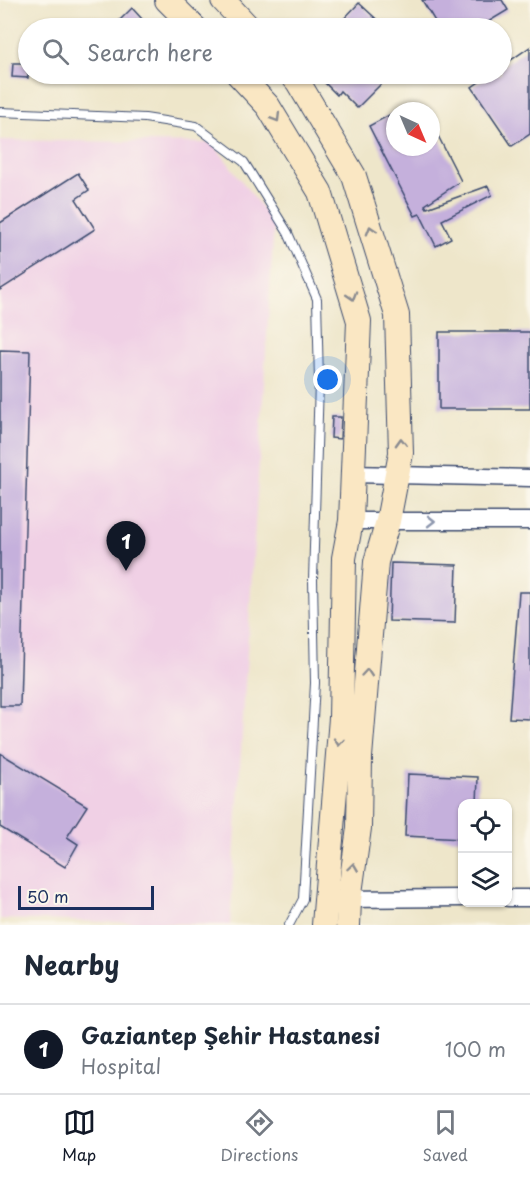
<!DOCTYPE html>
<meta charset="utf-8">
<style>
:root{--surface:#fff;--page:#f6f6f7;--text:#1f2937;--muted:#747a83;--line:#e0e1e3;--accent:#111827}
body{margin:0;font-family:"Playpen Sans",sans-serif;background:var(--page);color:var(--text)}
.controls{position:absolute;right:18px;bottom:18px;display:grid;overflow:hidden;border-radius:12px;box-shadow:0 2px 4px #0004}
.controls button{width:54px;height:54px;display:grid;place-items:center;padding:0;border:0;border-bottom:2px solid var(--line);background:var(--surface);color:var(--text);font:30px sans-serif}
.compass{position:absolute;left:386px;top:102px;width:54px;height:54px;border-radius:50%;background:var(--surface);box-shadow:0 2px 4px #0004;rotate:136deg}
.scale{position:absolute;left:18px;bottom:15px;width:136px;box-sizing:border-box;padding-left:6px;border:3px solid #1b2f5e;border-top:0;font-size:16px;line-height:21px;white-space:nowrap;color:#1b2f5e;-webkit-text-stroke:4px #fbf7ec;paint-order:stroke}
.you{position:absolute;left:328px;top:380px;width:21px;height:21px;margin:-15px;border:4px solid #fff;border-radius:50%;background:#1a73e8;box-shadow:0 0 0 9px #1a73e833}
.badge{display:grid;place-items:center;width:39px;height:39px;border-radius:50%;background:var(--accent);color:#fff;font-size:20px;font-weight:700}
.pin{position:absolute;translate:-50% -50px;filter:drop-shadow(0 2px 3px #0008)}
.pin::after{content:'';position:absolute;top:32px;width:21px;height:18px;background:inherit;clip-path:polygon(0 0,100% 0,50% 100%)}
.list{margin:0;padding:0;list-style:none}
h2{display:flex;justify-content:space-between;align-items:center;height:78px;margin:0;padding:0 24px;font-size:26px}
h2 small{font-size:20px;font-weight:400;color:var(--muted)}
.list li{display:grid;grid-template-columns:39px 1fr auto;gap:18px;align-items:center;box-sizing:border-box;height:90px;padding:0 24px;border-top:2px solid var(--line)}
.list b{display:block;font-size:22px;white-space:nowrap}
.list p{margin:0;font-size:20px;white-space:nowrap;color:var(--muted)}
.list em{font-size:20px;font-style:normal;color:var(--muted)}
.icon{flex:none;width:33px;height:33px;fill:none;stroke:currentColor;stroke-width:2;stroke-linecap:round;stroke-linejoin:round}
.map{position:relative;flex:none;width:530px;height:925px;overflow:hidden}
.search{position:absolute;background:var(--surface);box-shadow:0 2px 4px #0004;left:18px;right:18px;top:18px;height:66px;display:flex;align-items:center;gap:15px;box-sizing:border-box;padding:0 21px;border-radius:33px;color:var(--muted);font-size:22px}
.sheet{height:168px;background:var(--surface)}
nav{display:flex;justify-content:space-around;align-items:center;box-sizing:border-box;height:84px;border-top:2px solid var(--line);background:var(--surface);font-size:16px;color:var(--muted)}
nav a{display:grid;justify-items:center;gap:3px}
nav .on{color:var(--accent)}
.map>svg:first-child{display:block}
.built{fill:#f0d0e5}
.building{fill:#c5b0dc}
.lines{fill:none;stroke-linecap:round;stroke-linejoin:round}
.lane-casing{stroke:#3b4a6e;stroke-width:10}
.street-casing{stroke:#3b4a6e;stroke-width:19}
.secondary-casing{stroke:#3b4a6e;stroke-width:26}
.lane{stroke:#fff;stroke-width:8}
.street{stroke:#fff;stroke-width:16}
.secondary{stroke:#fae7c3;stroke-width:24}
.oneway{stroke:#8a8b90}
.oneway2{stroke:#8d97ae}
</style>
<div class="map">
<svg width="530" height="925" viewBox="0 0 530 925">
<rect width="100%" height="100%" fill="#fbf7ec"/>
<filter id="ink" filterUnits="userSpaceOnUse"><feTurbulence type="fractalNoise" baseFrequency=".0167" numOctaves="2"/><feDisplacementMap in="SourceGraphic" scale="12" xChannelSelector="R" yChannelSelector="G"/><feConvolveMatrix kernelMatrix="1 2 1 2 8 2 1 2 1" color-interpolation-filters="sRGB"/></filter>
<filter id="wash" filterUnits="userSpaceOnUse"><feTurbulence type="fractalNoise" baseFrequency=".008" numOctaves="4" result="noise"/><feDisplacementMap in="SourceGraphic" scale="24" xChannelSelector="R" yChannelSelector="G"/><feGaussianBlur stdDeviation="1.35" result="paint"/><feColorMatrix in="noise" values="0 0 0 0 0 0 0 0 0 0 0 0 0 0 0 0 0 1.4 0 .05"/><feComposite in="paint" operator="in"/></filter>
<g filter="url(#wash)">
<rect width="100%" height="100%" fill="#eee6ca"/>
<polygon class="built" points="0,140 213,143 274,224 230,925 0,919"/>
<g id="blocks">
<g class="building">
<polygon points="422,0 502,0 508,10 478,28 439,28"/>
<polygon points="359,3 386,28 335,28"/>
<polygon points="132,8 142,19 133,28 112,28"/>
<polygon points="530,47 530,134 512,146 472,87 491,74 501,74 501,67"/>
<polygon points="13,63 28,63 28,78 12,77"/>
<polygon points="332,74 391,74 357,108 340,91 337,95 324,82"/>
<polygon points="395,112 395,147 431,147 431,122 461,181 425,205 427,208 488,186 492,195 442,220 451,238 436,246 420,214 415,216 369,126"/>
<polygon points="78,173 89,190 76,199 95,229 0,290 0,223"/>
<rect x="439" y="332" width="91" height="77"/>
<polygon points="0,350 30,351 20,706 0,706"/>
<polygon points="332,417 341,417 340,439 331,438"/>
<polygon points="391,563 457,565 455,623 389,621"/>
<polygon points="519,592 530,592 530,719 509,718"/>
<polygon points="0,753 87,806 67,837 78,844 65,867 0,827"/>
<polygon points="408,774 478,777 477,804 462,804 462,839 405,836"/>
</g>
</g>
</g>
<g filter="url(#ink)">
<use href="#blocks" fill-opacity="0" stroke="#3b4a6e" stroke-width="1.5"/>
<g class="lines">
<defs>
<polyline id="lane" points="0,112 145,118 196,126 244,162 249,170 288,233 317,299 319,382 313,580 315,683 303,899 289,925"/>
<g id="street">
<polyline points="352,474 530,478"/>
<polyline points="351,521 530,521"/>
<polyline points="508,898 530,898"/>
<polyline points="340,899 462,898"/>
</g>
<g id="secondary">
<polyline points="167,0 195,28"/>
<polyline points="223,0 249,28"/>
<polyline points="238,74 268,106 320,192 359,321 351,521 344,558 341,718 324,925"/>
<polyline points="291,74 298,82 354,176 397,315 401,453 388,521 376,562 360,757 359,828 349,900 348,925"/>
</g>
</defs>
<use href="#lane" class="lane-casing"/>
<use href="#street" class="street-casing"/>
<use href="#secondary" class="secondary-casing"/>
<use href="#lane" class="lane"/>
<use href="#street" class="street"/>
<use href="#secondary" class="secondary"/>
</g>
<defs><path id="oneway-chevron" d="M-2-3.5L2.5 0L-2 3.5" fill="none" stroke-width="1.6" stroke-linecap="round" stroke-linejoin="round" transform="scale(1.5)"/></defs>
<g class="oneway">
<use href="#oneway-chevron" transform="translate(276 118) rotate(59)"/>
<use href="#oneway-chevron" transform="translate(371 230) rotate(-107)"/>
<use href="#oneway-chevron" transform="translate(352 296) rotate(73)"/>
<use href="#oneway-chevron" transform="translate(401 442) rotate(-92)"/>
<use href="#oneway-chevron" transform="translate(367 673) rotate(-85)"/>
<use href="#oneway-chevron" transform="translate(339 742) rotate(95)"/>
<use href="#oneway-chevron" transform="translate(353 867) rotate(-82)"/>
</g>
<use class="oneway2" href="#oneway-chevron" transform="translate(431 521)"/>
</g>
</svg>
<div class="controls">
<button><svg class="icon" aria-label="locate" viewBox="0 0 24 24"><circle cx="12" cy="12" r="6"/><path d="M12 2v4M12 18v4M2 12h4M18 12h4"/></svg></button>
<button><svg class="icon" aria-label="layers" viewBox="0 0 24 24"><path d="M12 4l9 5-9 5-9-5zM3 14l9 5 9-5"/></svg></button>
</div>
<svg class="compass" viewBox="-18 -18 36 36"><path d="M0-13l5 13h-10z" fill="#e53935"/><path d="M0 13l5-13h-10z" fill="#747a83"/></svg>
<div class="scale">50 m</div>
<div class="you"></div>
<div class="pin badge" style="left:126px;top:571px">1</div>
<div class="search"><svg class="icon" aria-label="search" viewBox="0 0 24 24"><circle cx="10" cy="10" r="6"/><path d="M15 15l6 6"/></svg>Search here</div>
</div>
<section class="sheet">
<h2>Nearby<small></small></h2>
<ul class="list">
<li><span class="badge">1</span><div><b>Gaziantep Şehir Hastanesi</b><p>Hospital</p></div><em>100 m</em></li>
</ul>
</section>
<nav>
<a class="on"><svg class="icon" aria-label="map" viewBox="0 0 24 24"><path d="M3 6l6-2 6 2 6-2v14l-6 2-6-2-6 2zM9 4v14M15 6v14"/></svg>Map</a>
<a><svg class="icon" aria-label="directions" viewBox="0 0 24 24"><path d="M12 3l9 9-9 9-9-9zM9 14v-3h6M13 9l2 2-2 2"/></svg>Directions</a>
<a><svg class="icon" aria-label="saved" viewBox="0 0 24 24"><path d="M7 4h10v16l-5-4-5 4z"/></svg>Saved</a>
</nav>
